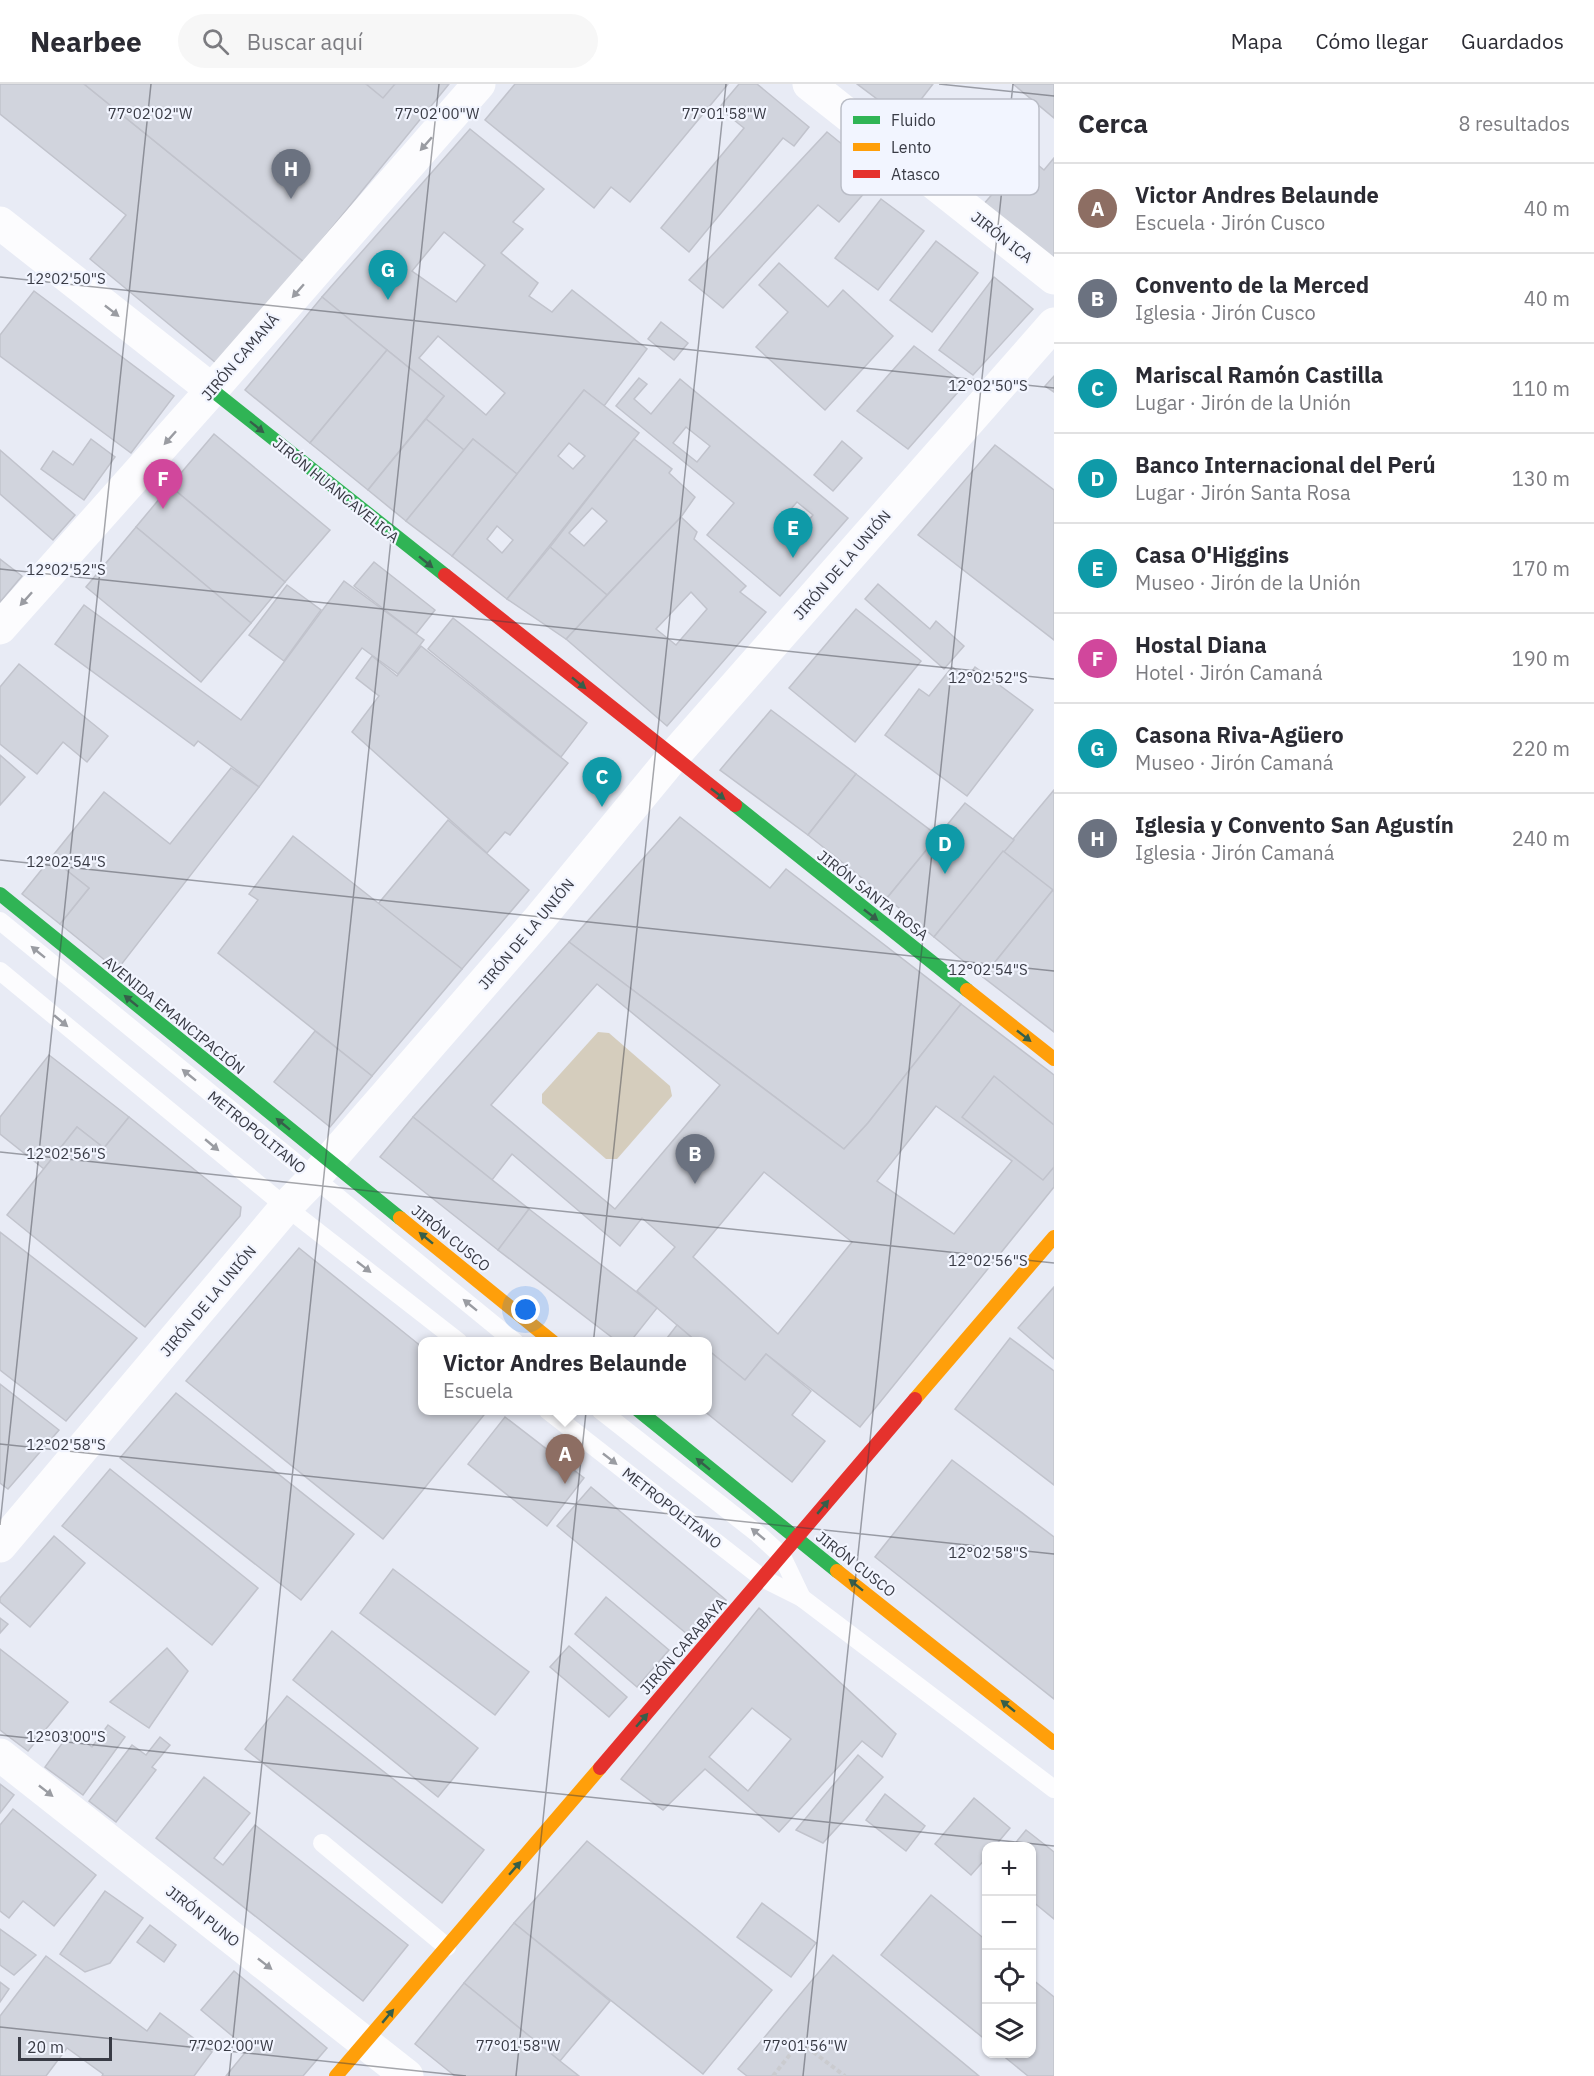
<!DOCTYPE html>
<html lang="es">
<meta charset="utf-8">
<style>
:root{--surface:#fff;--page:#f7f7f7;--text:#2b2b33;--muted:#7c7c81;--line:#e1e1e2;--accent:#767983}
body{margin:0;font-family:"IBM Plex Sans",sans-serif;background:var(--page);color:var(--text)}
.controls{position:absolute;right:18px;bottom:18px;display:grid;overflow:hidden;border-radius:12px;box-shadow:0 2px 4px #0004}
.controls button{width:54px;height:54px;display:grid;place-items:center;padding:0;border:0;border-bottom:2px solid var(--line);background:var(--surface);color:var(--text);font:30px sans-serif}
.scale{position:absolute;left:18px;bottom:15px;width:94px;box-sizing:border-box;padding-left:6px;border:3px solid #393b45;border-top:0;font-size:16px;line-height:21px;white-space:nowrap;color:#393b45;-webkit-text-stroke:4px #f2f5ff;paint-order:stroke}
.you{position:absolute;left:526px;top:1226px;width:21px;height:21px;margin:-15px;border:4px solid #fff;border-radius:50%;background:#1a73e8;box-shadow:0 0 0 9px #1a73e833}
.badge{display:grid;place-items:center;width:39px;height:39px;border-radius:50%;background:var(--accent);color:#fff;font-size:20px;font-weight:700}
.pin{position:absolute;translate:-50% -50px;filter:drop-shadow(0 2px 3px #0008)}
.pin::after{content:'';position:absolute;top:32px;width:21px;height:18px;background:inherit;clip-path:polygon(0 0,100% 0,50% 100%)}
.popup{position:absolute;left:418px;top:1253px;width:294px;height:78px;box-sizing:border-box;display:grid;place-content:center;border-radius:12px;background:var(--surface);filter:drop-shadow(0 2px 4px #0005);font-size:20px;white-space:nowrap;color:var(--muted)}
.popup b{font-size:22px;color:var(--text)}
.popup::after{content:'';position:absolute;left:50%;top:100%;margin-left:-12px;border:12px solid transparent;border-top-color:var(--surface)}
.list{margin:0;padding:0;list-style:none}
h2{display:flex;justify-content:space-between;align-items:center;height:78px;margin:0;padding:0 24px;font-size:26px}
h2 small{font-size:20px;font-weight:400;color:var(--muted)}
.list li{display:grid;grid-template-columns:39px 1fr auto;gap:18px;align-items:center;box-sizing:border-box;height:90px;padding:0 24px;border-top:2px solid var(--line)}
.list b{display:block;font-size:22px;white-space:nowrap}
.list p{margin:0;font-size:20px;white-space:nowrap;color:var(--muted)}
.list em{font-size:20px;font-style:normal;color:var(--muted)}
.icon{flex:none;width:33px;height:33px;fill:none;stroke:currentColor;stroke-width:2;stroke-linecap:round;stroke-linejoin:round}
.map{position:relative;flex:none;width:1054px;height:1992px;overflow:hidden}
header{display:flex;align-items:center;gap:36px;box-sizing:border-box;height:84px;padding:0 30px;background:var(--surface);border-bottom:2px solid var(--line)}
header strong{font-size:28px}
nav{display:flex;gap:33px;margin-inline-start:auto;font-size:21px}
.search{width:420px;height:54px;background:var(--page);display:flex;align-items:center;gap:15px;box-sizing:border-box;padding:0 21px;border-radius:33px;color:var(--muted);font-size:22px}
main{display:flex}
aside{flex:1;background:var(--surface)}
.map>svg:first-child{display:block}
.green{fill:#d5cdbd}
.building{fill:#d1d4dd;stroke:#c1c3cc;stroke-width:1.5;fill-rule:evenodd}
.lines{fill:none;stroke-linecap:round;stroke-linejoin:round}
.path{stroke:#cacbcf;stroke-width:4;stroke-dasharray:4.5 3;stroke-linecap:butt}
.lane{stroke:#fcfcfe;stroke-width:18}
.street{stroke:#fcfcfe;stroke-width:33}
.fast{stroke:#30b455;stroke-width:14}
.slow{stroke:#ff9f0a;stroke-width:14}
.jam{stroke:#e5322d;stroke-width:14}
.oneway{fill:#9a9ca2}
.oneway2{fill:#365f4a}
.ticks{fill:none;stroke:#393b45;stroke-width:1.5;stroke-opacity:0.45}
.labels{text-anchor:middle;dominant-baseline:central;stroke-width:4.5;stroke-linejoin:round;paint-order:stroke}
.street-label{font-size:15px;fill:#393b45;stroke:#f2f5ff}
.key{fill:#f2f5ff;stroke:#babdc7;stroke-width:1.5}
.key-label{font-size:16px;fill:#393b45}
.ticks-label{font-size:15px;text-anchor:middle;fill:#393b45;stroke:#f2f5ff;stroke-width:4.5;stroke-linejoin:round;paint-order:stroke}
</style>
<header>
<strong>Nearbee</strong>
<div class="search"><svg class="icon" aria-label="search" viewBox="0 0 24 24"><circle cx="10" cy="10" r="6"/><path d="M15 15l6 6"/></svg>Buscar aquí</div>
<nav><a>Mapa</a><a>Cómo llegar</a><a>Guardados</a></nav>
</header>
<main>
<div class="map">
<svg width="1054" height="1992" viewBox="0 0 1054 1992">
<rect width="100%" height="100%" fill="#e8ebf5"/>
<polygon class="green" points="598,948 609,949 670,1002 672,1012 617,1075 606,1075 542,1019 542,1010"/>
<g class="building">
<polygon points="0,0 84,0 304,178 216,279 90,175 126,131 0,30"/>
<polygon points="84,0 449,0 304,178"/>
<polygon points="366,0 395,0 383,14"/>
<polygon points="515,0 728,0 630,118 611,103 594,124 485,36"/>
<polygon points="739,0 757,0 809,43 794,62 783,54 689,168 661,144 744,44 719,24"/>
<polygon points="857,0 933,0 905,36"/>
<polygon points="1013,0 1054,0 1054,34"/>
<polygon points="935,42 971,74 953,94 918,61"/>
<path d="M470,45L544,105L513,138L523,145L501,169L538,199L529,212L552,228L572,206L647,265L604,322L584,306L517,390L473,355L464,366L426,335L444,312L322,213ZM444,148L485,181L456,218L412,187ZM438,252L505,309L486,331L419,274Z"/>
<polygon points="827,48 880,91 839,138 818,121 723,224 689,196"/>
<polygon points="1026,71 1044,86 1054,74 1054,183 983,121"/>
<polygon points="881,115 924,147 878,206 835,174"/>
<polygon points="936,157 978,189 932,248 890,216"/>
<polygon points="779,179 828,223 843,206 893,252 825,326 756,263 788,228 759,201"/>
<polygon points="994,193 1033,225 973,291 939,266"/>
<polygon points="34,207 174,312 131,369 0,272 0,251"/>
<polygon points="322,213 387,266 310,359 245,306"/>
<polygon points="661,238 688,259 674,276 648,255"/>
<polygon points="914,262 965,300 908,365 857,327"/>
<polygon points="387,266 444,312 368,406 310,359"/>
<polygon points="1054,292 1054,308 1045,302"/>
<path d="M639,294L647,300L634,315L651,330L680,295L848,434L780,512L707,451L734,419L616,322ZM686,343L710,362L697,378L673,359ZM797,418L813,431L792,455L775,443Z"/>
<path d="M584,306L639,349L507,515L452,472ZM569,359L585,372L573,385L558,372ZM497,442L513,456L502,469L487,455Z"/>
<polygon points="426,335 464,366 406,437 368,406"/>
<polygon points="214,350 330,446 285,498 170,402"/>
<polygon points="91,355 115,373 84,416 41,385 53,367 73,381"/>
<polygon points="473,355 517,390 452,472 406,437"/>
<path d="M634,355L672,385L669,389L695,413L681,433L607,511L550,463ZM592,424L607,437L584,462L569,449Z"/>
<polygon points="842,357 862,374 833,407 814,391"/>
<polygon points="995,361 1054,406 1054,556 918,451"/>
<polygon points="0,366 75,431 53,456 0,410"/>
<polygon points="170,402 285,498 251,539 136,443"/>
<path d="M681,433L697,448L694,455L746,502L740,508L766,528L667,642L566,555ZM691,508L707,525L676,561L656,545Z"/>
<polygon points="136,443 251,539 201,598 86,503"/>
<polygon points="550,463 607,511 566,555 507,515"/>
<polygon points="0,475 22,492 0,518"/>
<polygon points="374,478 435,526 416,550 354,502"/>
<polygon points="344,497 424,556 398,590 362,564 259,703 198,657 194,662 55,560 84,521 241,636"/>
<polygon points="878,500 930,545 936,537 964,562 944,585 865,515"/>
<polygon points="287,501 321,526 284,577 249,551"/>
<polygon points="856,525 921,577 855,658 789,604"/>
<polygon points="453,534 587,639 561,673 428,565"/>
<polygon points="421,562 568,679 510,751 505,748 487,769 352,648 379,612 356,594 372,572 397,592"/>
<polygon points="19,580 108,652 87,678 63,658 37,690 0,660 0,603"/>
<polygon points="952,583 967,594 975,583 1033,626 967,712 885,651 919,605 929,612"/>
<polygon points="771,626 856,690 808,751 720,686"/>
<polygon points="0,671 25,693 0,721"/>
<polygon points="231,684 259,703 117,886 60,840 89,804 51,774 104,708 170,760"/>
<polygon points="856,690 938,752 887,814 808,751"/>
<polygon points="1054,706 1054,808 1003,767"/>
<polygon points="965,719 1014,756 934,853 887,814"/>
<polygon points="680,733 770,804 786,785 961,920 868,1039 844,1065 569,858"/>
<polygon points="448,736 529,806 462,885 378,820"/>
<polygon points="293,752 462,885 372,992 218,869 258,816 249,810"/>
<polygon points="1003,767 1053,806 983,893 934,853"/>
<polygon points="51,774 89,804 60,840 22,810"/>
<polygon points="1053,806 1054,808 1054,948 983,893"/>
<path d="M569,858L844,1065L868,1039L961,920L1054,991V1103L860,1343L766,1270L745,1296L708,1266V1258H697L637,1207L675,1163L642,1134L620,1162L512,1070L492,1096L413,1033ZM597,900L720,1001L615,1125L491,1021ZM936,1022L1012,1077L954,1150L877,1097ZM764,1088L852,1158L778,1250L693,1173Z"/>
<polygon points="315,947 372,992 330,1043 274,998"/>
<polygon points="49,971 129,1033 104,1064 77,1043 44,1085 0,1050 0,1033"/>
<polygon points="994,992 1054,1041 1054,1083 1043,1096 962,1033"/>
<polygon points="129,1033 241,1123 240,1132 145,1243 7,1131 77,1043 104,1064"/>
<polygon points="413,1033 529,1125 498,1166 380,1073"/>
<polygon points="529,1125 657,1224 630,1258 618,1258 498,1166"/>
<polygon points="0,1148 137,1254 66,1337 0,1286"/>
<polygon points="299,1164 422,1263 422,1326 488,1326 383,1455 186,1297"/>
<polygon points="1054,1203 1054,1275 1018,1244"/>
<polygon points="677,1241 697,1258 664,1258"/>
<polygon points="1010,1254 1054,1287 1054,1401 955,1325"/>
<polygon points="708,1266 745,1296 766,1270 811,1307 792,1331 825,1357 792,1398 703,1326 708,1326"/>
<polygon points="0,1300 59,1346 8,1405 0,1399"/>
<polygon points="176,1309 354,1450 301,1516 120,1374"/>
<polygon points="505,1333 584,1394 547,1442 468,1380"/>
<polygon points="952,1376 1054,1453 1054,1615 875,1473"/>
<polygon points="110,1385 258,1504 212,1561 62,1442"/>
<polygon points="591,1403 726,1516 693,1555 557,1442"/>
<polygon points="54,1452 85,1479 30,1543 0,1518 0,1514"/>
<polygon points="393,1485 529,1588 495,1631 360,1529"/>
<polygon points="606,1513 669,1566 637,1603 575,1550"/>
<path d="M759,1524L896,1650L882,1673L862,1657L779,1748L705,1685L663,1726L621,1695ZM752,1624L791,1655L748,1707L709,1673Z"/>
<polygon points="0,1534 8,1540 0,1549"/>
<polygon points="332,1547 478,1664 438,1713 293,1596"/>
<polygon points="569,1562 627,1613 609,1633 550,1583"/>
<polygon points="167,1564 188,1587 149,1644 110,1618"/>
<polygon points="0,1565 68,1618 28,1667 0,1646"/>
<polygon points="287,1612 484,1766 442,1819 245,1665"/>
<polygon points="108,1641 125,1653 83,1711 45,1683 71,1647 92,1663"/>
<polygon points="160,1653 170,1661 152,1683 156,1686 116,1738 89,1717 132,1661 146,1671"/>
<polygon points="858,1671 883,1693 823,1759 796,1746"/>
<polygon points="204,1693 250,1729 214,1774 223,1781 255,1741 408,1861 363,1917 156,1754"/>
<polygon points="0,1700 14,1711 0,1729"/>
<polygon points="885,1710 925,1742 906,1767 866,1736"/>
<polygon points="974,1714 1010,1744 995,1762 987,1762 987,1773 971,1791 935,1760"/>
<polygon points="13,1725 96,1791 54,1842 23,1817 9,1834 0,1827 0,1741"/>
<polygon points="1026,1746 1054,1768 1054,1835 1032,1817 1032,1762 1013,1762"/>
<polygon points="587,1757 772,1906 703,1990 514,1839"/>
<polygon points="105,1807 143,1834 110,1879 85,1888 60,1870"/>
<polygon points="931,1811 987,1857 987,1957 881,1871"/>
<polygon points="762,1819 816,1859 791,1893 737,1853"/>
<polygon points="514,1839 610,1917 560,1977 464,1899"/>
<polygon points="150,1841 176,1861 164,1878 137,1858"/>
<polygon points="0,1845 36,1871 14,1891 0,1881"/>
<polygon points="833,1871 979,1992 747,1992 738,1985"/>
<polygon points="46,1872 147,1947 160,1929 212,1968 194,1992 102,1992 103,1990 67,1964 46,1992 0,1992 0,1932"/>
<polygon points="234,1887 327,1964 303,1992 226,1992 248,1965 201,1926"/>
<polygon points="1032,1895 1054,1913 1054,1992 1028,1992 1001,1970 1032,1970"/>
<polygon points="0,1898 9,1905 0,1918"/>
<polygon points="464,1899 560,1977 579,1992 455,1992 415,1960"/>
</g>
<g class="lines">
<polyline class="path" points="773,1992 800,1958 845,1992"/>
<g class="lane">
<polyline points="0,837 515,1258"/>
<polyline points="0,887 286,1123 459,1258"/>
<polyline points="547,1326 762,1494 802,1514 1054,1705"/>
<polyline points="600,1326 758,1450 782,1472 802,1514"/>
<polyline points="322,1759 447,1863"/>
</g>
<g class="street">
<polyline points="809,0 1054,194"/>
<polyline points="0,139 212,306"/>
<polyline points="0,544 212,306 479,0"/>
<polyline points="0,1462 286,1123 314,1094 540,834 672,674 1054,240"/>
<polyline points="0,1671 407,1992"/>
</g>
<g class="fast">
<polyline points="212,306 445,491"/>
<polyline points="735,721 967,906"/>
<polyline points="0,810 400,1134"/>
<polyline points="638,1326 837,1487"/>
</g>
<g class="slow">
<polyline points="967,906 1054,975"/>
<polyline points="400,1134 553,1258"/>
<polyline points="915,1315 1054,1153"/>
<polyline points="837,1487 1054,1659"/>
<polyline points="336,1992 600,1684"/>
</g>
<g class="jam">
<polyline points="445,491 735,721"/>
<polyline points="600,1684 915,1315"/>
</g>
</g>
<defs><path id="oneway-solid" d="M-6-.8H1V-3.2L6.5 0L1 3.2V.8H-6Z" transform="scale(1.5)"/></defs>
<g class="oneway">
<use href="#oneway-solid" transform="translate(426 60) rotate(131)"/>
<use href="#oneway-solid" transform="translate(298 207) rotate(131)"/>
<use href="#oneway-solid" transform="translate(112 227) rotate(38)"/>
<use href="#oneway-solid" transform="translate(170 354) rotate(132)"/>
<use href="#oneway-solid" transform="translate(26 515) rotate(132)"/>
<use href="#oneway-solid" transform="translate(38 868) rotate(-141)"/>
<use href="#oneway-solid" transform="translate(61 937) rotate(40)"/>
<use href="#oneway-solid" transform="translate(189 991) rotate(-141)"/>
<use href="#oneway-solid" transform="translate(212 1061) rotate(40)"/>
<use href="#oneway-solid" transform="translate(364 1183) rotate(38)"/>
<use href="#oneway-solid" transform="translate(470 1221) rotate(-141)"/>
<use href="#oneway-solid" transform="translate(610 1375) rotate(38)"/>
<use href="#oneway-solid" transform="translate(758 1450) rotate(-140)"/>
<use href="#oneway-solid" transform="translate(46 1707) rotate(38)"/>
<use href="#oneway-solid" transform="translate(265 1880) rotate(38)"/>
</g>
<g class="oneway2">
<use href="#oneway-solid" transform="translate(257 343) rotate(39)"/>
<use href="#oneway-solid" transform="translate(426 478) rotate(39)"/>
<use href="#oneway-solid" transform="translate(579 599) rotate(39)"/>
<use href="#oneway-solid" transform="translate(718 710) rotate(38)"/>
<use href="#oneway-solid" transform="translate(871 831) rotate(38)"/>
<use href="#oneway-solid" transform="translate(131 917) rotate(-141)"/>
<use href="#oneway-solid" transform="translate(1024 952) rotate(38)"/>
<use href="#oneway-solid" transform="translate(283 1040) rotate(-141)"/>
<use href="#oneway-solid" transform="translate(426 1154) rotate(-141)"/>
<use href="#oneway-solid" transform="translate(703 1380) rotate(-141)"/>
<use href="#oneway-solid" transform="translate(823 1423) rotate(-50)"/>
<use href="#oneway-solid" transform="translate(856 1501) rotate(-141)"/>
<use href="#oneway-solid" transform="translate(1008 1622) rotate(-141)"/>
<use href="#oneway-solid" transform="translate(642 1636) rotate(-49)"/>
<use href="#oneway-solid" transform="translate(515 1784) rotate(-49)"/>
<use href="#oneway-solid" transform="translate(388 1932) rotate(-50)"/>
</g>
<path class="ticks" d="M939,0L1054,12M0,193L1054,304M0,485L1054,595M0,776L1054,887M0,1068L1054,1179M0,1360L1054,1470M0,1441L151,0M0,1651L1054,1762M0,1943L466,1992M229,1992L439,0M516,1992L726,0M803,1992L1013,0"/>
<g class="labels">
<g class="street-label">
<text transform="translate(1002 153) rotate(38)">JIRÓN ICA</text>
<text transform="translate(240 273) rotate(-49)">JIRÓN CAMANÁ</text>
<text transform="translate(336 406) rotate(39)">JIRÓN HUANCAVELICA</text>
<text transform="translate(842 481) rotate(-49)">JIRÓN DE LA UNIÓN</text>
<text transform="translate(873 811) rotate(38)">JIRÓN SANTA ROSA</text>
<text transform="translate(526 850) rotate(-50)">JIRÓN DE LA UNIÓN</text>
<text transform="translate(174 931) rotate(39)">AVENIDA EMANCIPACIÓN</text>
<text transform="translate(257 1048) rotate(39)">METROPOLITANO</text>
<text transform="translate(451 1154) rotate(39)">JIRÓN CUSCO</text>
<text transform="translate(208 1217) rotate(-50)">JIRÓN DE LA UNIÓN</text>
<text transform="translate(672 1424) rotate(38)">METROPOLITANO</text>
<text transform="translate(856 1480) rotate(38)">JIRÓN CUSCO</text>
<text transform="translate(683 1562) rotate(-49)">JIRÓN CARABAYA</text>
<text transform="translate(203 1832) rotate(38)">JIRÓN PUNO</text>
</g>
</g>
<rect x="841" y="15" width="198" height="96" rx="9" class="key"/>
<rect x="853" y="32" width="27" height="8" fill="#30b455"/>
<rect x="853" y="59" width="27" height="8" fill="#ff9f0a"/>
<rect x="853" y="86" width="27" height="8" fill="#e5322d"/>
<g class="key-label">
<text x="891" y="42">Fluido</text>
<text x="891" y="69">Lento</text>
<text x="891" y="96">Atasco</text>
</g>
<g class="ticks-label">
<text x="150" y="35">77°02'02"W</text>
<text x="437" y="35">77°02'00"W</text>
<text x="724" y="35">77°01'58"W</text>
<text x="66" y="200">12°02'50"S</text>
<text x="988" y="307">12°02'50"S</text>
<text x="66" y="491">12°02'52"S</text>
<text x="988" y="599">12°02'52"S</text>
<text x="66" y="783">12°02'54"S</text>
<text x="988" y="891">12°02'54"S</text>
<text x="66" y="1075">12°02'56"S</text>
<text x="988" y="1182">12°02'56"S</text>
<text x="66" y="1366">12°02'58"S</text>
<text x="988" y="1474">12°02'58"S</text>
<text x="66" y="1658">12°03'00"S</text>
<text x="231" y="1967">77°02'00"W</text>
<text x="518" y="1967">77°01'58"W</text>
<text x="805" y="1967">77°01'56"W</text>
</g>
</svg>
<div class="controls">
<button>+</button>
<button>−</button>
<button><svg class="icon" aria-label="locate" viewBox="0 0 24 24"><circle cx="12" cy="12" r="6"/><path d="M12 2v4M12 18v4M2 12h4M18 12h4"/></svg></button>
<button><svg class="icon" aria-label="layers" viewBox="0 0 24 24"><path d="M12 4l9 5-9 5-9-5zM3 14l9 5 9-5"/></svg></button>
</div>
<div class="scale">20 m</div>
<div class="you"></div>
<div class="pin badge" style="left:565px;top:1400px;background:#8d6e63">A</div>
<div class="popup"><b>Victor Andres Belaunde</b>Escuela</div>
<div class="pin badge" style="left:695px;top:1100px;background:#6b7280">B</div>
<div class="pin badge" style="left:602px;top:723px;background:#0f9aa8">C</div>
<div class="pin badge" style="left:945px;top:790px;background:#0f9aa8">D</div>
<div class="pin badge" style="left:793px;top:474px;background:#0f9aa8">E</div>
<div class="pin badge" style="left:163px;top:425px;background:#d1479c">F</div>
<div class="pin badge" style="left:388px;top:216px;background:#0f9aa8">G</div>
<div class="pin badge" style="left:291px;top:115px;background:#6b7280">H</div>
</div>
<aside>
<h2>Cerca<small>8 resultados</small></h2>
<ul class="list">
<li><span class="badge" style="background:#8d6e63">A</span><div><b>Victor Andres Belaunde</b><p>Escuela · Jirón Cusco</p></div><em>40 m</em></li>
<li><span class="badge" style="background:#6b7280">B</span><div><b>Convento de la Merced</b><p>Iglesia · Jirón Cusco</p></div><em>40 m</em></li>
<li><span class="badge" style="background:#0f9aa8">C</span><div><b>Mariscal Ramón Castilla</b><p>Lugar · Jirón de la Unión</p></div><em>110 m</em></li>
<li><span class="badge" style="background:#0f9aa8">D</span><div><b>Banco Internacional del Perú</b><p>Lugar · Jirón Santa Rosa</p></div><em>130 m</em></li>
<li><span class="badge" style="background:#0f9aa8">E</span><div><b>Casa O'Higgins</b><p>Museo · Jirón de la Unión</p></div><em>170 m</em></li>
<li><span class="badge" style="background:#d1479c">F</span><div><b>Hostal Diana</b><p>Hotel · Jirón Camaná</p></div><em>190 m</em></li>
<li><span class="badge" style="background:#0f9aa8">G</span><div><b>Casona Riva-Agüero</b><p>Museo · Jirón Camaná</p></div><em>220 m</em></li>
<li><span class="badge" style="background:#6b7280">H</span><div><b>Iglesia y Convento San Agustín</b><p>Iglesia · Jirón Camaná</p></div><em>240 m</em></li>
</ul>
</aside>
</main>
